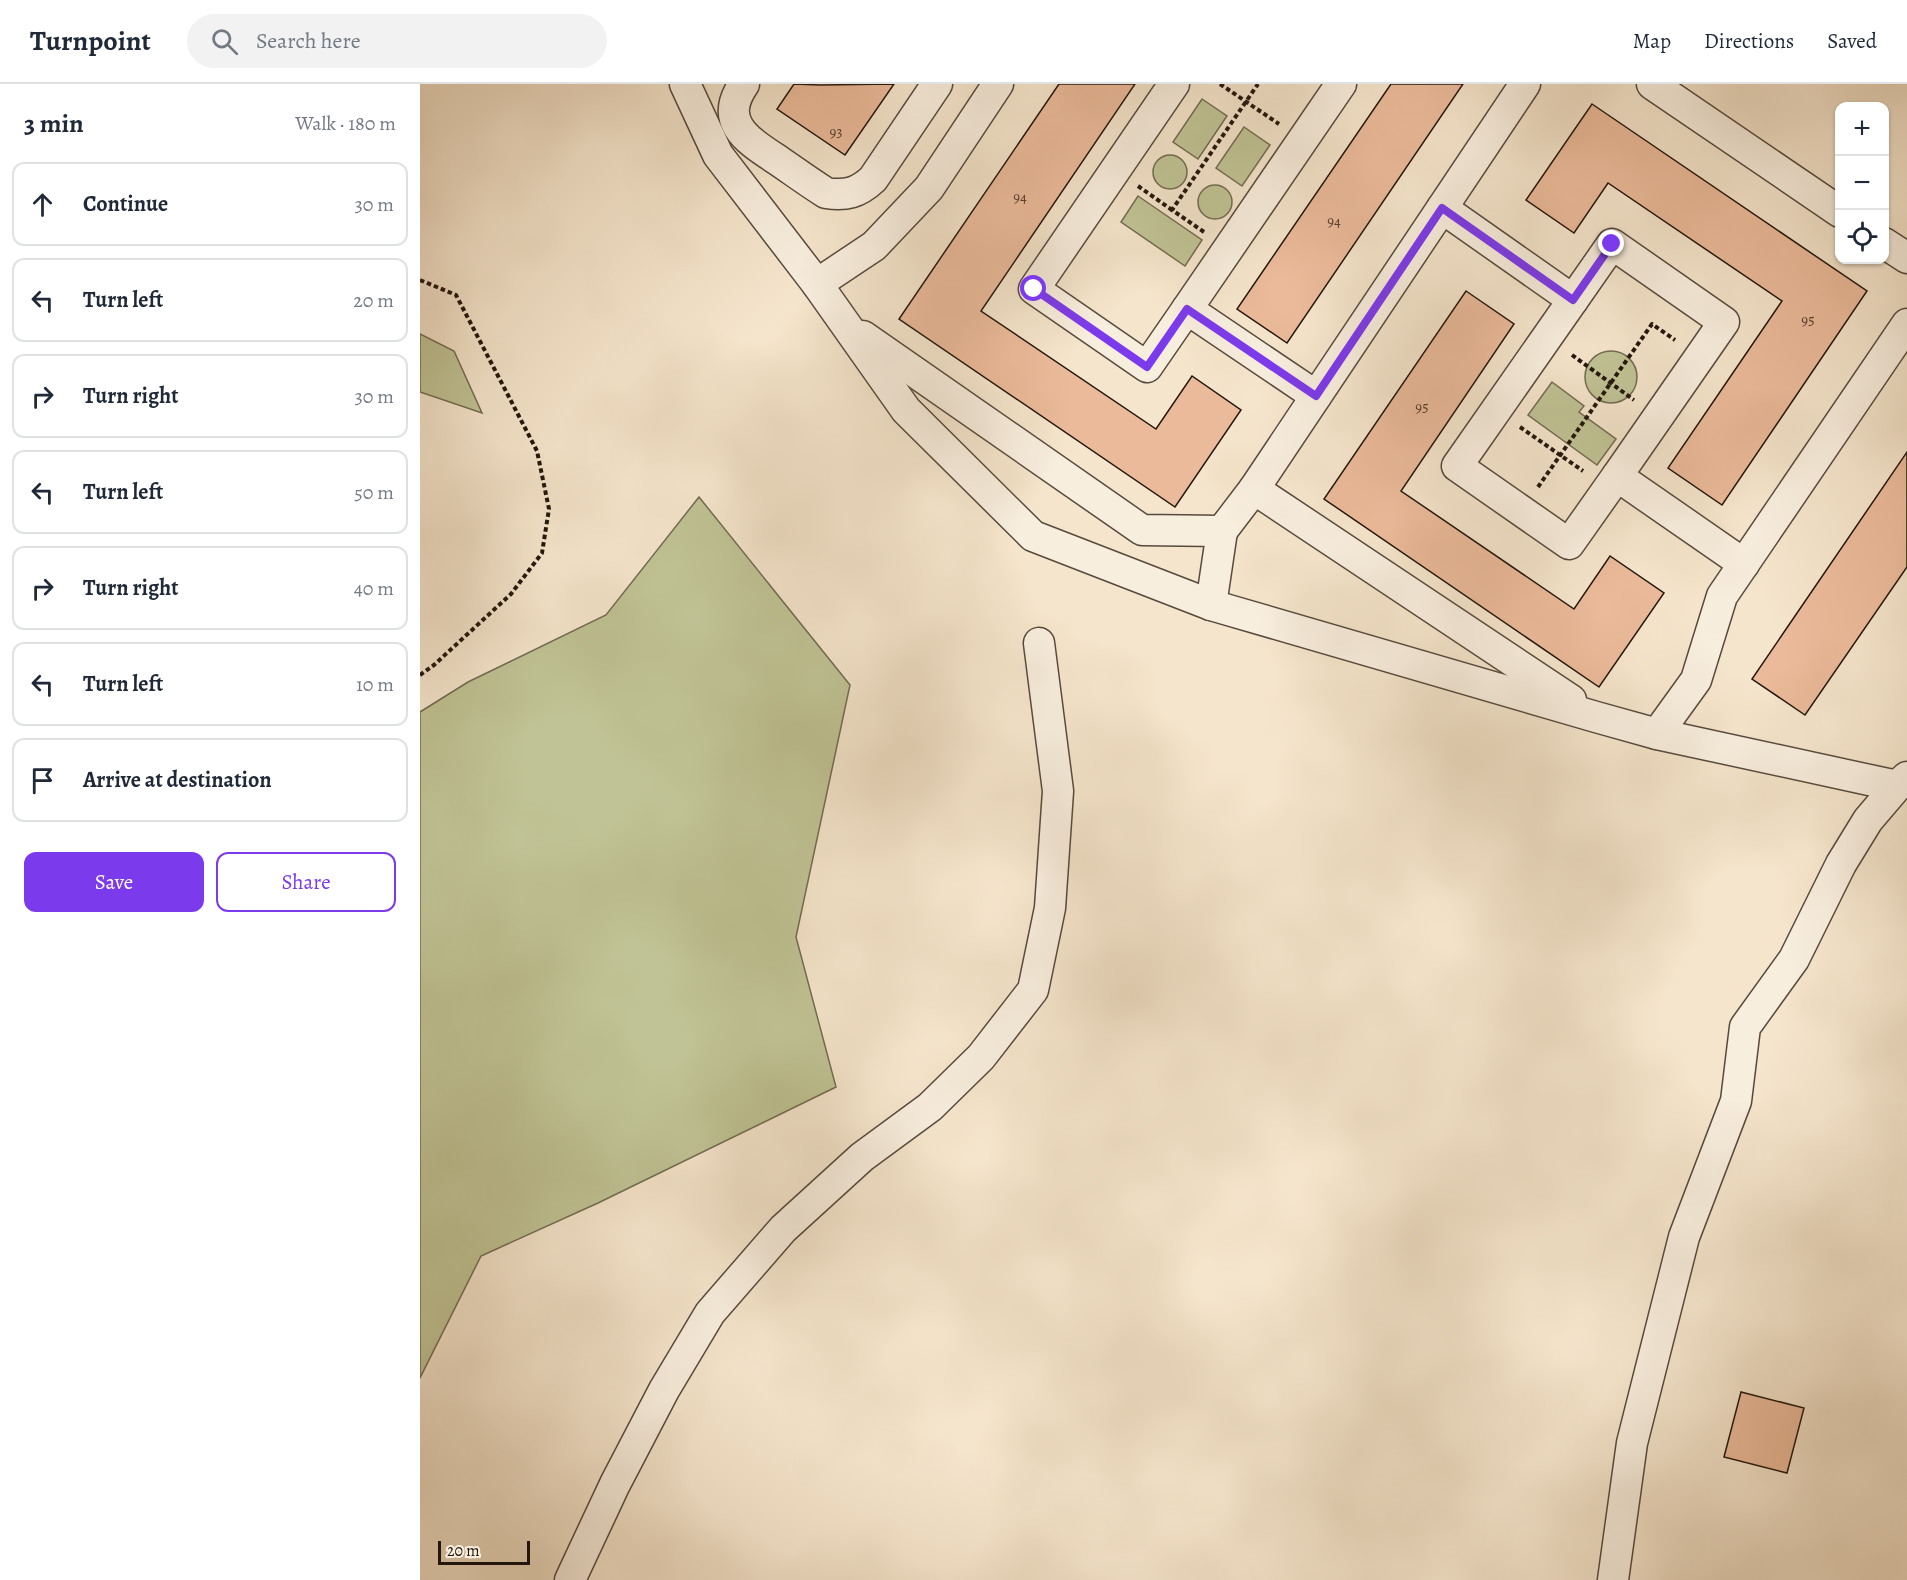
<!DOCTYPE html>
<meta charset="utf-8">
<style>
:root{--surface:#fff;--page:#f2f2f3;--text:#1f2937;--muted:#747a83;--line:#e0e1e3;--accent:#7c3aed}
body{margin:0;font-family:Alegreya,serif;background:var(--page);color:var(--text)}
.controls{position:absolute;right:18px;top:18px;display:grid;overflow:hidden;border-radius:12px;box-shadow:0 2px 4px #0004}
.controls button{width:54px;height:54px;display:grid;place-items:center;padding:0;border:0;border-bottom:2px solid var(--line);background:var(--surface);color:var(--text);font:30px sans-serif}
.scale{position:absolute;left:18px;bottom:15px;width:92px;box-sizing:border-box;padding-left:6px;border:3px solid #22160d;border-top:0;font-size:16px;line-height:21px;white-space:nowrap;color:#22160d;-webkit-text-stroke:4px #f8eede;paint-order:stroke}
.stop{position:absolute;width:18px;height:18px;margin:-14px;border:4px solid #7c3aed;border-radius:50%;background:#fff}
.stop.end{background:#7c3aed;border-color:#fff;box-shadow:0 2px 6px #0008}
.list{margin:0;padding:0;list-style:none}
h2{display:flex;justify-content:space-between;align-items:center;height:78px;margin:0;padding:0 24px;font-size:26px}
h2 small{font-size:20px;font-weight:400;color:var(--muted)}
.list li{display:grid;grid-template-columns:39px 1fr auto;gap:18px;align-items:center;box-sizing:border-box;height:84px;margin:0 12px 12px;padding:0 12px;border:2px solid var(--line);border-radius:12px}
.list b{display:block;font-size:22px;white-space:nowrap}
.list em{font-size:20px;font-style:normal;color:var(--muted)}
.actions{display:flex;gap:12px;padding:18px 24px}
.actions a{flex:1;padding:14px 0;border:2px solid var(--accent);border-radius:12px;text-align:center;font-size:21px;color:var(--accent)}
.actions .main{background:var(--accent);color:#fff}
.icon{flex:none;width:33px;height:33px;fill:none;stroke:currentColor;stroke-width:2;stroke-linecap:round;stroke-linejoin:round}
.map{position:relative;flex:none;width:1487px;height:1496px;overflow:hidden}
header{display:flex;align-items:center;gap:36px;box-sizing:border-box;height:84px;padding:0 30px;background:var(--surface);border-bottom:2px solid var(--line)}
header strong{font-size:28px}
nav{display:flex;gap:33px;margin-inline-start:auto;font-size:21px}
.search{width:420px;height:54px;background:var(--page);display:flex;align-items:center;gap:15px;box-sizing:border-box;padding:0 21px;border-radius:33px;color:var(--muted);font-size:22px}
main{display:flex}
aside{flex:1;background:var(--surface)}
.map>svg:first-child{display:block}
.green{fill:#c0c395;stroke:#716c51;stroke-width:1.5}
.building{fill:#ebba9a;stroke:#22160d;stroke-width:1.5}
.lines{fill:none;stroke-linecap:round;stroke-linejoin:round}
.minor-casing{stroke:#574a3d;stroke-width:33}
.path{stroke:#22160d;stroke-width:4;stroke-dasharray:4.5 3;stroke-linecap:butt}
.minor{stroke:#f8eede;stroke-width:30}
.route{stroke:#7c3aed;stroke-width:8}
.labels{text-anchor:middle;dominant-baseline:central;stroke-width:4.5;stroke-linejoin:round;paint-order:stroke}
.number-label{font-size:15px;fill:#543f30}
</style>
<header>
<strong>Turnpoint</strong>
<div class="search"><svg class="icon" aria-label="search" viewBox="0 0 24 24"><circle cx="10" cy="10" r="6"/><path d="M15 15l6 6"/></svg>Search here</div>
<nav><a>Map</a><a>Directions</a><a>Saved</a></nav>
</header>
<main>
<aside>
<h2>3 min<small>Walk · 180 m</small></h2>
<ul class="list">
<li><svg class="icon" aria-label="ahead" viewBox="0 0 24 24"><path d="M12 20V5M6 11l6-6 6 6"/></svg><div><b>Continue</b></div><em>30 m</em></li>
<li><svg class="icon" aria-label="left" viewBox="0 0 24 24"><path d="M17 20v-9H6M10 6l-5 5 5 5"/></svg><div><b>Turn left</b></div><em>20 m</em></li>
<li><svg class="icon" aria-label="right" viewBox="0 0 24 24"><path d="M7 20v-9h11M14 6l5 5-5 5"/></svg><div><b>Turn right</b></div><em>30 m</em></li>
<li><svg class="icon" aria-label="left" viewBox="0 0 24 24"><path d="M17 20v-9H6M10 6l-5 5 5 5"/></svg><div><b>Turn left</b></div><em>50 m</em></li>
<li><svg class="icon" aria-label="right" viewBox="0 0 24 24"><path d="M7 20v-9h11M14 6l5 5-5 5"/></svg><div><b>Turn right</b></div><em>40 m</em></li>
<li><svg class="icon" aria-label="left" viewBox="0 0 24 24"><path d="M17 20v-9H6M10 6l-5 5 5 5"/></svg><div><b>Turn left</b></div><em>10 m</em></li>
<li><svg class="icon" aria-label="arrive" viewBox="0 0 24 24"><path d="M6 21V4h12l-3 4 3 4H6"/></svg><div><b>Arrive at destination</b></div></li>
</ul>
<div class="actions"><a class="main">Save</a><a>Share</a></div>
</aside>
<div class="map">
<svg width="1487" height="1496" viewBox="0 0 1487 1496">
<rect width="100%" height="100%" fill="#f5e5cc"/>
<filter id="stains"><feTurbulence type="fractalNoise" baseFrequency=".00333" numOctaves="4"/><feColorMatrix values="0 0 0 0 .2 0 0 0 0 .09 0 0 0 0 .02 0 0 0 .5 -.17"/></filter>
<radialGradient id="worn" r=".72"><stop offset=".6" stop-color="#630" stop-opacity="0"/><stop offset="1" stop-color="#630" stop-opacity=".3"/></radialGradient>
<g class="green">
<polygon points="782,15 807,32 778,75 753,58"/>
<polygon points="824,43 850,61 822,102 796,84"/>
<circle cx="750" cy="88" r="17"/>
<circle cx="795" cy="118" r="17"/>
<polygon points="718,112 782,156 765,182 701,138"/>
<polygon points="0,250 34,267 62,329 0,308"/>
<circle cx="1191" cy="293" r="26"/>
<polygon points="1132,298 1164,322 1159,328 1196,355 1177,381 1108,331"/>
<polygon points="279,413 430,601 376,853 416,1003 178,1119 61,1172 0,1294 0,628 48,598 186,531"/>
</g>
<g class="building">
<polygon points="374,0 400,1 474,0 425,71 357,25"/>
<polygon points="639,0 715,0 561,227 736,345 772,292 821,326 755,423 479,235"/>
<polygon points="971,0 1043,0 867,259 817,225"/>
<polygon points="1172,20 1447,207 1302,421 1248,384 1362,217 1188,99 1154,149 1106,116"/>
<polygon points="1046,207 1094,240 981,407 1154,525 1190,472 1244,509 1179,603 904,415"/>
<polygon points="1487,368 1487,483 1385,631 1332,595"/>
<polygon points="1321,1308 1384,1324 1367,1389 1304,1373"/>
</g>
<g class="lines">
<defs>
<g id="minor">
<polyline points="265,0 298,71 397,200 486,326 613,452 791,521 1176,633 1237,650 1477,702"/>
<path d="M324,0C297,39 329,57 359,77C375,88 390,99 406,109C426,112 438,109 453,95L517,0"/>
<polyline points="754,0 614,205 727,283 767,225 896,312"/>
<polyline points="1232,0 1420,128"/>
<polyline points="1022,124 1153,216 1037,382 1149,460 1197,392 1324,480"/>
<polyline points="1464,159 1487,174"/>
<polyline points="397,200 454,162 509,104 578,0"/>
<polyline points="1153,216 1192,160 1304,238 1197,392"/>
<polyline points="767,225 921,0"/>
<polyline points="443,252 722,446 802,447 834,405 1105,0"/>
<polyline points="834,405 1151,616"/>
<polyline points="791,521 802,447"/>
<polyline points="1237,650 1276,596 1302,512 1487,240"/>
<polyline points="150,1496 195,1400 244,1306 290,1229 363,1145 442,1073 510,1023 561,973 613,906 630,824 638,707 619,559"/>
<polyline points="1193,1496 1212,1359 1264,1153 1316,1017 1325,943 1374,875 1421,780 1448,736 1477,702 1487,693"/>
</g>
</defs>
<use href="#minor" class="minor-casing"/>
<g class="path">
<polyline points="800,0 859,40"/>
<polyline points="718,102 752,126"/>
<polyline points="784,148 752,126 838,0"/>
<polyline points="0,196 36,211 117,367 129,425 122,469 91,510 14,581 0,591"/>
<polyline points="1152,271 1214,316"/>
<polyline points="1100,343 1163,387"/>
<polyline points="1118,403 1232,240 1255,256"/>
</g>
<use href="#minor" class="minor"/>
</g>
<g class="lines">
<polyline class="route" points="614,205 727,283 767,225 896,312 1022,124 1153,216 1192,160"/>
</g>
<g class="labels">
<g class="number-label">
<text x="416" y="48">93</text>
<text x="600" y="113">94</text>
<text x="914" y="137">94</text>
<text x="1388" y="236">95</text>
<text x="1002" y="323">95</text>
</g>
</g>
<rect width="100%" height="100%" filter="url(#stains)"/>
<rect width="100%" height="100%" fill="url(#worn)"/>
</svg>
<div class="controls">
<button>+</button>
<button>−</button>
<button><svg class="icon" aria-label="locate" viewBox="0 0 24 24"><circle cx="12" cy="12" r="6"/><path d="M12 2v4M12 18v4M2 12h4M18 12h4"/></svg></button>
</div>
<div class="scale">20 m</div>
<div class="stop" style="left:614px;top:205px"></div>
<div class="stop end" style="left:1192px;top:160px"></div>
</div>
</main>
